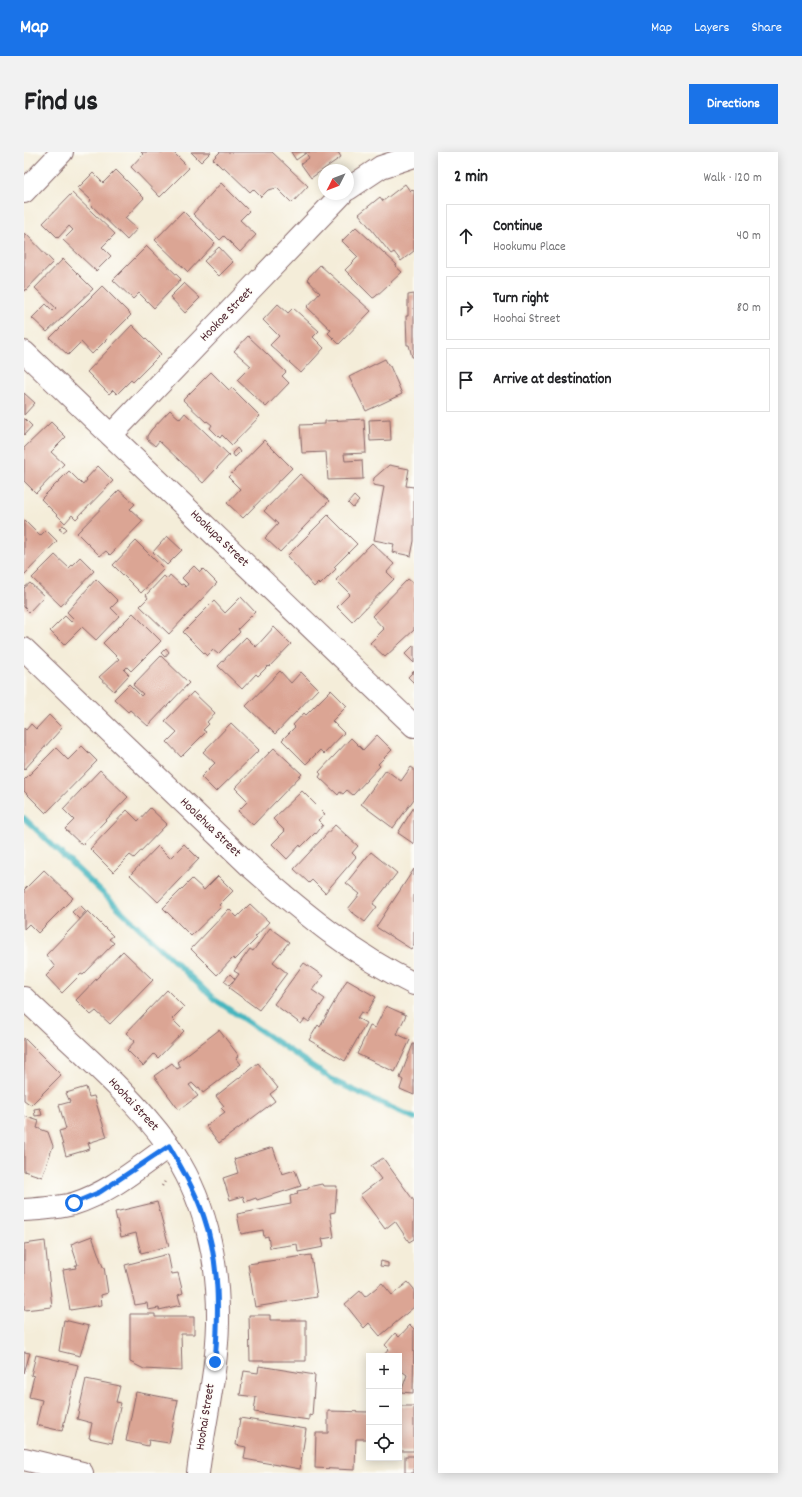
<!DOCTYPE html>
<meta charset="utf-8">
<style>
:root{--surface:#fff;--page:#f2f2f2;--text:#202124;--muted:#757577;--line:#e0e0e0;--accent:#1a73e8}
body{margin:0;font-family:Dekko,sans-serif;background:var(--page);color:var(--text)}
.controls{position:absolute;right:12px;bottom:12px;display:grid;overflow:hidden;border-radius:0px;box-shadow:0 2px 10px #0003}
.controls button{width:36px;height:36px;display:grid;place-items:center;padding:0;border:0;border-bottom:1px solid var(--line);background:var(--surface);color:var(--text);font:20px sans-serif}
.compass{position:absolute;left:294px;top:12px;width:36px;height:36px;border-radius:50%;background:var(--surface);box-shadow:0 2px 10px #0003;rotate:228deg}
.stop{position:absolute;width:12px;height:12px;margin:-9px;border:3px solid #1a73e8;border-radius:50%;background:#fff}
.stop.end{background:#1a73e8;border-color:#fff;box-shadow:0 1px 4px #0008}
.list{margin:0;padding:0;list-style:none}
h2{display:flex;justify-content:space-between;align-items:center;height:52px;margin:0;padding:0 16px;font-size:17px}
h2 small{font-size:13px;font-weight:400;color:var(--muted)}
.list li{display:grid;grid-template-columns:26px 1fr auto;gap:12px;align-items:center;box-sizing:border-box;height:64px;margin:0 8px 8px;padding:0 8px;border:1px solid var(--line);border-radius:0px}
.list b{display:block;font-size:15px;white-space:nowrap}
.list p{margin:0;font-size:13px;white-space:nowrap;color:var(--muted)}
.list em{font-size:13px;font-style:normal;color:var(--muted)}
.icon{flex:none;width:22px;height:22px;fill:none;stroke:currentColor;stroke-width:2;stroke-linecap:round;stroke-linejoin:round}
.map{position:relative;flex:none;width:390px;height:1321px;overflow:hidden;border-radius:0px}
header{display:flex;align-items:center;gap:24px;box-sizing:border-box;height:56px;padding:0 20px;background:var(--accent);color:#fff}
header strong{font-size:19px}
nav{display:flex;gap:22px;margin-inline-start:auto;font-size:14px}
.intro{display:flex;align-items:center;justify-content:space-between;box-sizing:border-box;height:96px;padding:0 24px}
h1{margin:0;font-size:28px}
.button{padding:10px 18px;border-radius:0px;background:var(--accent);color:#fff;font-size:14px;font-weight:700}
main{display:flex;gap:24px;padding:0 24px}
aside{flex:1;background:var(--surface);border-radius:0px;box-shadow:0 2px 10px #0003}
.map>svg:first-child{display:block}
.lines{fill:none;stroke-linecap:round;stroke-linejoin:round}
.stream{stroke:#46b6bf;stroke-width:5.5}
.building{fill:#dba594}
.minor-casing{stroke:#866768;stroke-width:24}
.path{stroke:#866768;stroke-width:2.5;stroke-dasharray:1 3;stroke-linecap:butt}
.minor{stroke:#fff;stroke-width:22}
.route{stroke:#1a73e8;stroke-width:5}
.labels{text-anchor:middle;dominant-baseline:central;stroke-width:3;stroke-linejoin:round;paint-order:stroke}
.street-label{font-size:13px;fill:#4a1f2b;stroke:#fdfcf7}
</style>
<header>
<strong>Map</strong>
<nav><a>Map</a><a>Layers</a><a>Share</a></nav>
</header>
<div class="intro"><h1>Find us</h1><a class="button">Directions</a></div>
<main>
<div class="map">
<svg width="390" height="1321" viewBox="0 0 390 1321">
<rect width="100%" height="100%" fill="#fdfcf7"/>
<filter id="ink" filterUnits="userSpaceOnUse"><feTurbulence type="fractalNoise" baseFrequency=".025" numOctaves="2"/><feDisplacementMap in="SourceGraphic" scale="8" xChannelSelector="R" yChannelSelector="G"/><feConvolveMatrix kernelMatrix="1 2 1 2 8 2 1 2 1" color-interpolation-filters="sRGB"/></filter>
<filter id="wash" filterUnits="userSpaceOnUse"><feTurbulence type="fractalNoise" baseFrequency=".012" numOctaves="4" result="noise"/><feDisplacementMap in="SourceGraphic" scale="16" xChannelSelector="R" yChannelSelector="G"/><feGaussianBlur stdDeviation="0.9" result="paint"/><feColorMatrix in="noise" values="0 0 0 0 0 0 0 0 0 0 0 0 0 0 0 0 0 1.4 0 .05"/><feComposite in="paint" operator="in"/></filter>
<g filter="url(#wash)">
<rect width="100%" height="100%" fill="#f4edd9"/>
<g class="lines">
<polyline class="stream" points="0,666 190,847 312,930 390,966"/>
</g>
<g id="blocks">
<g class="building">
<polygon points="117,0 149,0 165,16 136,45 107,15 119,2"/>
<polygon points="167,0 187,0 177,10"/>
<polygon points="196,0 248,0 284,34 268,51 253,36 244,38 237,45 229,37 226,40 200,15 198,16 189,7"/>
<polygon points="267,0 314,0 317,5 287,26 277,12 285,6 282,1 272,8"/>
<polygon points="92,18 120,46 101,66 113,77 103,88 65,51 67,48 54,36 69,21 79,31"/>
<polygon points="197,31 225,59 216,68 232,83 216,100 200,84 196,88 169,62"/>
<polygon points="381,32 386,39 388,37 390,39 390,99 377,109 370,100 367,102 335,62 356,45 359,49"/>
<polygon points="48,41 91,82 78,95 87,104 72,119 39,88 49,78 45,74 34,86 19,71"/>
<polygon points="159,59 191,91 164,120 131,88"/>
<polygon points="332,75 373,113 371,114 378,120 351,145 349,146 321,118 334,105 318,89"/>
<polygon points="1,81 29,110 0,140 0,82"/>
<polygon points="123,94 157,127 130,156 115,141 109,147 89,128"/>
<polygon points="195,95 209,110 195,124 180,109"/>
<polygon points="39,107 69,137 23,180 8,166 22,152 29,159 32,156 11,136"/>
<polygon points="296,113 347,159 315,192 304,181 307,178 283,155 296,141 283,127"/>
<polygon points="160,131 176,146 161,161 146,145"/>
<polygon points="78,134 107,163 68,202 57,190 44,203 26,186"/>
<polygon points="390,142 390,205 388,205 385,193 383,193 382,164 384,164 384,143"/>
<polygon points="254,152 264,161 269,156 295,179 289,185 300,196 277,221 246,193 255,184 239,168"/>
<polygon points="108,173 137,202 109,230 107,228 93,242 89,238 85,242 63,220"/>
<polygon points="224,184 262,220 258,224 265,231 242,255 213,228 227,214 210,199"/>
<polygon points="361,207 365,214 366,214 378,242 342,259 325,225"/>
<polygon points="187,220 205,238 208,236 236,264 208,293 198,283 196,286 186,276 188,273 183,269 182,270 159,248"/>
<polygon points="0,241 11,251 0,263"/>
<polygon points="146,258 156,267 161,261 205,303 179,331 135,289 131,294 123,287 123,284 127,278"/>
<polygon points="0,266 8,274 0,283"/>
<polygon points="340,267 342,301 320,302 321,309 338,308 339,327 304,328 302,300 278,301 276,273 301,272 301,269"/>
<polygon points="366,267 367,288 346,289 345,268"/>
<polygon points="27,270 42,285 27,300 40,312 12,341 0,329 0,296"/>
<polygon points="240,288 268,316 219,366 203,351 216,337 204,325"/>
<polygon points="213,296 216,300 211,305 208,301"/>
<polygon points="365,313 385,317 382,334 390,335 390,389 387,404 368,400 370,392 350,388 360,335 349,333 350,326"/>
<polygon points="74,314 89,329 52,367 48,363 41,371 17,347 45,319 59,333 63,328 62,327"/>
<polygon points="276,322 305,349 256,400 241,386 254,372 240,359"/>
<polygon points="95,338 111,352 106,357 119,369 86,403 82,399 76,404 53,381"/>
<polygon points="330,344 335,349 329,356 324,351"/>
<polygon points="304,363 333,392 310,415 312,417 296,433 294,431 290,435 263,404"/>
<polygon points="0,368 16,384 22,378 33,389 0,423"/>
<polygon points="39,373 43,377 39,380 35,377"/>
<polygon points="143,384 158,398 143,413 129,400"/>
<polygon points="112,389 140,417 117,441 89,413"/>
<polygon points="348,391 370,412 363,420 370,427 328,470 313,455 326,442 312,428"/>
<polygon points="31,403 45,416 56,405 70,419 37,454 8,426"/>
<polygon points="170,414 176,420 179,417 193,431 145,482 116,454 124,446 122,443 140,424 143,427 146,423 157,433 159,432 162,435 164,432 158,426"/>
<polygon points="72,427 94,449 87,456 95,464 72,488 58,475 40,493 26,479 41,464 47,470 50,467 43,460"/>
<polygon points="384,427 390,432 390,478 361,505 346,491 360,477 348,464"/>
<polygon points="6,431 20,444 5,460 0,455 0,436"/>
<polygon points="217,445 231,460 214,477 216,480 194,502 189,498 183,504 159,480 190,449 201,461"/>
<polygon points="109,461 137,489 107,519 103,515 100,518 105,523 90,539 75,525 95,507 79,491"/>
<polygon points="250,475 267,492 245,515 244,514 234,524 232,522 218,537 194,514 222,485 232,495"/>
<polygon points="390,493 390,511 381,502"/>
<polygon points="142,496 145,500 141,505 137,501"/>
<polygon points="137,504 165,531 124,574 106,558 104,560 90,547 105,532 117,544 119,542 109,533"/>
<polygon points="256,519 267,531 277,520 294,537 251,582 222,554"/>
<polygon points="390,519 390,531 384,525"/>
<polygon points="307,538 323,554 308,569 320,581 300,602 296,598 282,612 258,588 271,575 269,573 280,561 282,563"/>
<polygon points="169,540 191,561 183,570 185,572 179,578 182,580 157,605 143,590 153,580 141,569"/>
<polygon points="25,563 38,576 0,618 0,576 2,578 7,572 12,577"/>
<polygon points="207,571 235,598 192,640 177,625 191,611 179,600"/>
<polygon points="353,583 368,598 354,612 356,614 329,643 323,638 319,642 316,640 314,643 295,625 297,622 295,620 327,586 339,598"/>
<polygon points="58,594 73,609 22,661 0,639 0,628 32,596 44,608"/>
<polygon points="250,596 278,622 229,673 214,659 224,649 211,636"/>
<polygon points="387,615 390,617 390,647 369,676 337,652 362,618 377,629"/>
<polygon points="76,618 104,645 58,693 41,677 50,668 39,657"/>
<polygon points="278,639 301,662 294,668 299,673 292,682 291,681 277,695 276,693 263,707 248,692 261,679 249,667"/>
<polygon points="390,655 390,692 374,681"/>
<polygon points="126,656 143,672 110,706 106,703 89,720 66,697 103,658 114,669"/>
<polygon points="311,673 334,694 328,701 332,705 301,741 288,728 285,731 270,717"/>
<polygon points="160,692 175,707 134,750 106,723 134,694 146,706"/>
<polygon points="347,700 373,721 349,752 353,755 341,770 324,757 336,742 322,731"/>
<polygon points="390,717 390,792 387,797 352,775"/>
<polygon points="20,718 49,746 14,781 5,772 0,777 0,738"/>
<polygon points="194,724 209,739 195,753 197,755 167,784 139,756 168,727 180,738"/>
<polygon points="226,752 245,770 231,785 233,786 211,808 209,806 193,823 167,797 205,757 213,765"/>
<polygon points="56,753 62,759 55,767 48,760"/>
<polygon points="64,759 89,784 85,787 90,791 59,823 57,822 38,841 22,824 31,815 22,803"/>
<polygon points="246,776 265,790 249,810 263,821 235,858 205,836 215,822 210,819 226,797 229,799"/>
<polygon points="99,799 129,828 86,872 72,859 67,863 52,848"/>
<polygon points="280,811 299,824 288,838 301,847 285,870 281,867 277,872 250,852"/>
<polygon points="206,822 211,827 205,833 200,829"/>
<polygon points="323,828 352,845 342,862 337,860 333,866 342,871 321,909 285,888 294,873 296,875"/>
<polygon points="143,838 160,855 148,867 160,879 134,906 130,902 119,914 103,898 111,889 102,881"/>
<polygon points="362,854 382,863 373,882 386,888 371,920 333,902 346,874 351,876"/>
<polygon points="195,878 215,904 212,906 217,912 179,941 175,935 173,936 168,931 165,933 174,944 155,958 130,924 148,911 153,917 157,915 153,910"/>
<polygon points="0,886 37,923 7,953 0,948"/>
<polygon points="389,892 390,892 390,943 376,937 379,928 376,926"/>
<polygon points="234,911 254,936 246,942 251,949 195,991 182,974 201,960 197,956 200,954 192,944"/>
<polygon points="62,935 65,945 70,944 83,985 64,991 66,997 42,1004 35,979 42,977 35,953 46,950 42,941"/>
<polygon points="16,956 18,963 11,964 10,957"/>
<polygon points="0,964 15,969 13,976 24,980 29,994 18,1025 0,1019"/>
<polygon points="249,995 258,1022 271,1018 277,1034 233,1048 232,1046 221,1050 219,1044 206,1048 199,1026 214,1021 210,1007"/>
<polygon points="359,1006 390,1049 390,1087 385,1090 371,1069 361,1077 336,1043 357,1027 347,1014"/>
<polygon points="298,1032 299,1034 313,1034 311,1060 306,1061 310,1085 298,1087 300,1095 274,1100 273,1092 246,1096 244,1084 240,1085 239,1078 217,1082 213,1062 267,1052 266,1044 274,1042 273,1039 284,1037 284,1035"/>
<polygon points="133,1050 145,1094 117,1101 112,1081 97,1085 91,1060"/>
<polygon points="68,1084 79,1115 80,1115 84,1141 77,1143 78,1153 46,1158 39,1118 52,1116 51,1113 54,1113 47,1092"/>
<polygon points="21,1089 28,1155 0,1158 0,1092"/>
<polygon points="144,1102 148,1122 154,1121 159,1141 154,1143 157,1153 135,1158 135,1156 124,1158 123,1151 111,1153 101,1113"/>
<polygon points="287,1103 293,1145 231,1155 224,1112"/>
<polygon points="357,1109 364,1111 364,1115 356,1114"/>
<polygon points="384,1130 390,1137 390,1155 356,1184 345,1171 340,1176 321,1152 336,1139 341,1145 358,1131 368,1143"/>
<polygon points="106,1162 131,1162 131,1165 170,1165 170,1182 157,1182 158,1219 120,1217 106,1210"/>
<polygon points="225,1163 246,1163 246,1168 282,1168 282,1209 226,1209"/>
<polygon points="40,1168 65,1174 56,1204 35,1199"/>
<polygon points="386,1173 390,1177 389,1241 377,1240 383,1223 375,1217 375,1204 360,1203 365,1197 361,1193 371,1181 375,1185"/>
<polygon points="0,1200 6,1201 0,1221"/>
<polygon points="12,1203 54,1213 38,1279 12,1273 18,1248 5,1245 10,1224 7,1223"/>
<polygon points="235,1214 291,1223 288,1264 285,1263 285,1268 230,1260 232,1245 216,1243 220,1219 234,1221"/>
<polygon points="62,1227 96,1234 92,1250 97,1251 88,1291 65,1286 68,1271 53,1267"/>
<polygon points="112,1240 154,1248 145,1291 125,1288 124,1294 102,1289"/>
<rect x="375" y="1254" width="15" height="45"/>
<polygon points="304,1259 345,1260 344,1287 332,1287 331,1318 291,1316 292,1281 304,1281"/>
<polygon points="216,1266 282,1277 276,1317 220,1307 222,1295 212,1293"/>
<rect x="381" y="1304" width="9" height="17"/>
</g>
</g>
</g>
<g filter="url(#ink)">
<use href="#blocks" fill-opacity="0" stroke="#866768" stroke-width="1"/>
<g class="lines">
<defs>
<g id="minor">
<polyline points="324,37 357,15 390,4"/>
<polyline points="0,40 38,0"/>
<polyline points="0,200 390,574"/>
<polyline points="87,283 318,42"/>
<path d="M0,497L228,716C278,760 330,803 390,832"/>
<path d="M0,846C48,893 105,939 144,993C181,1044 195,1109 194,1171C193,1221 180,1271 174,1321"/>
<path d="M0,1058C17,1057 33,1056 49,1052C85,1041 115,1015 145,994"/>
<polyline points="0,1307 58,1321"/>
</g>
</defs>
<use href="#minor" class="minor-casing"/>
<polyline class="path" points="138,1034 142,1028"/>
<use href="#minor" class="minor"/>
</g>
</g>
<g class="lines" filter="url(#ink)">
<path class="route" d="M50,1051L76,1040L145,994C158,1017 172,1040 180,1065C196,1112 195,1161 191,1210"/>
</g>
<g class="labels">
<g class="street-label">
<text transform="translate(203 163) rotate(-46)">Hookoe Street</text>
<text transform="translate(195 387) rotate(44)">Hookupa Street</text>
<text transform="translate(186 676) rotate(44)">Hoolehua Street</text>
<text transform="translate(109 953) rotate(47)">Hoohai Street</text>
<text transform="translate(182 1265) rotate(-81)">Hoohai Street</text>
</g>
</g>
</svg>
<div class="controls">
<button>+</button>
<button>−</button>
<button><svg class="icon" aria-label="locate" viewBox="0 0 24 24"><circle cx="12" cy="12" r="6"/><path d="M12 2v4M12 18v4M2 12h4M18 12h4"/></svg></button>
</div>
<svg class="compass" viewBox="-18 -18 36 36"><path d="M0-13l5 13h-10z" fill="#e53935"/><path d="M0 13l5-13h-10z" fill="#757577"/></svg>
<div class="stop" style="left:50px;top:1051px"></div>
<div class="stop end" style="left:191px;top:1210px"></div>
</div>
<aside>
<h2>2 min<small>Walk · 120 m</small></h2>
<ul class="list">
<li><svg class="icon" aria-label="ahead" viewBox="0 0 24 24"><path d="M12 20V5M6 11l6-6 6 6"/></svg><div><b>Continue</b><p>Hookumu Place</p></div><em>40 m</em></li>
<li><svg class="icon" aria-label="right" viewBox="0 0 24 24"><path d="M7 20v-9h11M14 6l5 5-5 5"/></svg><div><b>Turn right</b><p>Hoohai Street</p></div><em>80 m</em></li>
<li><svg class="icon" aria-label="arrive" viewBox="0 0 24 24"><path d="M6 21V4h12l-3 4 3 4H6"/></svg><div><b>Arrive at destination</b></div></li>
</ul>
</aside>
</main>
